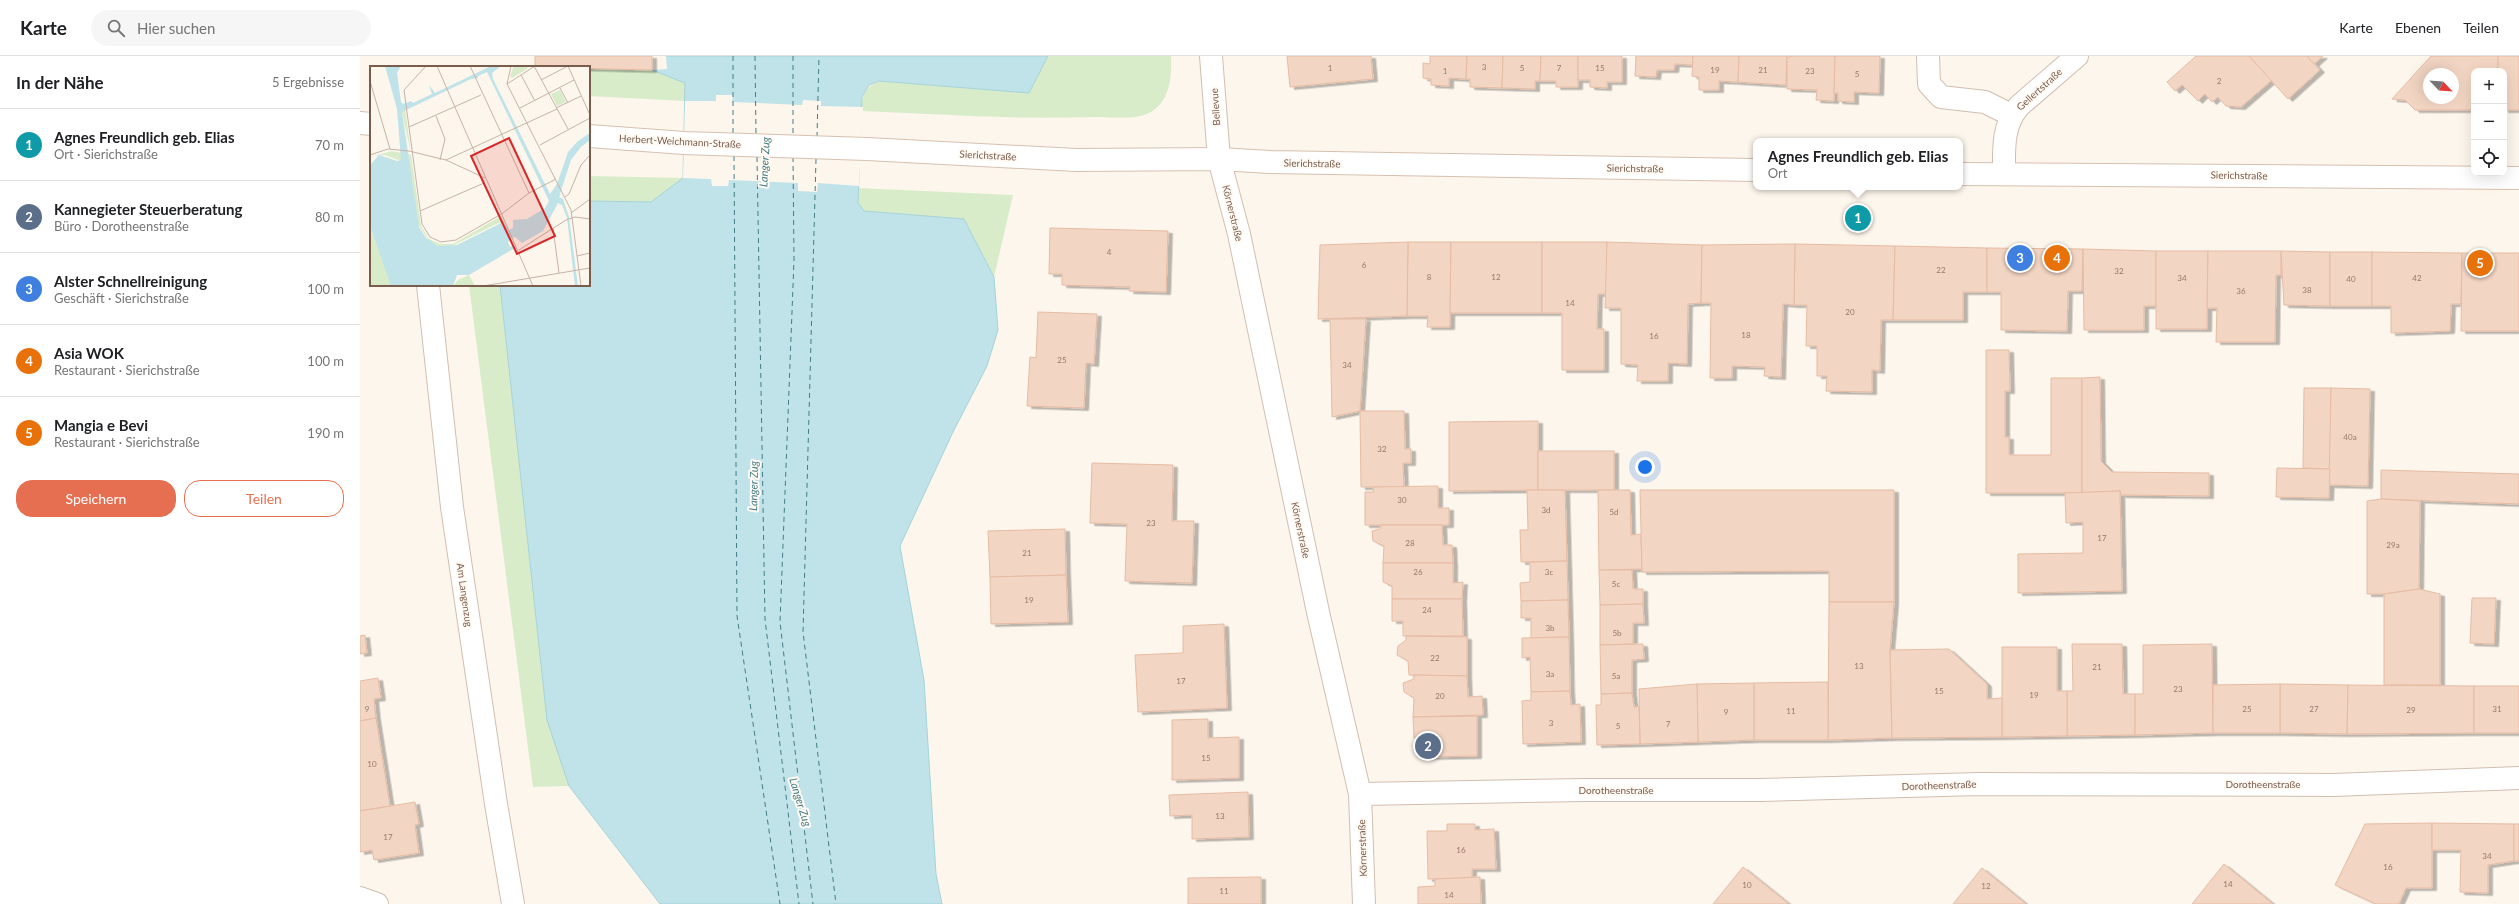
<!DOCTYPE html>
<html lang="de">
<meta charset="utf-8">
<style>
:root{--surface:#fff;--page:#f6f6f6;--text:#202124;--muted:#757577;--line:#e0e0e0;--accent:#e76f51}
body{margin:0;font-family:Lato,sans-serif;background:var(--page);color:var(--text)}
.controls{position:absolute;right:12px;top:12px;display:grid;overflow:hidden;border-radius:8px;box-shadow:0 4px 16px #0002}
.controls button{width:36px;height:36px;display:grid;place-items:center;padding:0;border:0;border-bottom:1px solid var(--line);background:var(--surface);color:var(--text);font:20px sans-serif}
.compass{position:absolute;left:2063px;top:12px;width:36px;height:36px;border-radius:50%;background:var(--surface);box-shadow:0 4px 16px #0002;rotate:115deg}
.you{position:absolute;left:1285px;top:411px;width:14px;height:14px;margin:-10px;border:3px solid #fff;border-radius:50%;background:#1a73e8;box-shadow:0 0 0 6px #1a73e833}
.badge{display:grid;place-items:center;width:26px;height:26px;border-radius:50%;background:var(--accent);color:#fff;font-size:13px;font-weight:700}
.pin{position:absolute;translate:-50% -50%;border:2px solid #fff;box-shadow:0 1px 4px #0006}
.popup{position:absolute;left:1393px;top:82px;width:210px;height:52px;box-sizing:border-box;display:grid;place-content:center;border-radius:8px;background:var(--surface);filter:drop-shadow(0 1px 3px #0005);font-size:13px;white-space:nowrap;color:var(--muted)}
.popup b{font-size:15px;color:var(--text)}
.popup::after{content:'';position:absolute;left:50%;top:100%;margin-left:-8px;border:8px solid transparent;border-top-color:var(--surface)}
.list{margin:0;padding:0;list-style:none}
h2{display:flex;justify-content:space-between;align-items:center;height:52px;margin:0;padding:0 16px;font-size:17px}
h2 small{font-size:13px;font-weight:400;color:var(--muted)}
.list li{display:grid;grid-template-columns:26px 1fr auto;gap:12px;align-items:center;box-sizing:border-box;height:72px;padding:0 16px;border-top:1px solid var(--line)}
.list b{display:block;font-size:15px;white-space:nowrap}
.list p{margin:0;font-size:13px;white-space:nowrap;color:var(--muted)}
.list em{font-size:13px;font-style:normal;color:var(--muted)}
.actions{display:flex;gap:8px;padding:12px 16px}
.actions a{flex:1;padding:9px 0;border:1px solid var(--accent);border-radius:16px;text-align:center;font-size:14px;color:var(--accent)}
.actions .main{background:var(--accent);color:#fff}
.icon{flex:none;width:22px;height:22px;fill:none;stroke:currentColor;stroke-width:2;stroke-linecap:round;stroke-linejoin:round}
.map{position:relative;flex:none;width:2159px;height:848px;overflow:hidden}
header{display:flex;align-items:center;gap:24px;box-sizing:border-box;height:56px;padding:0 20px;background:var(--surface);border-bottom:1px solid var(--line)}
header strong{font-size:19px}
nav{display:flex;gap:22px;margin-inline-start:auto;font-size:14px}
.search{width:280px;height:36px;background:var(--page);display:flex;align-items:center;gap:10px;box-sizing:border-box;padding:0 14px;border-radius:22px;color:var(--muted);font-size:15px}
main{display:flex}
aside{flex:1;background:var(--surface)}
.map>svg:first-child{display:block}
.green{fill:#d8ecc9}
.water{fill:#bfe3e8;stroke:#a5d3da}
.pier{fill:#fdf6ec}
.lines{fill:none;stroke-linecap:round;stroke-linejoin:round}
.ferry{stroke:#437c86;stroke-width:1;stroke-dasharray:5 4;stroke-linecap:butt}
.building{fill:#f3d5c3;stroke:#e6bba3;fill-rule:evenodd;filter:url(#shadow)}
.street-casing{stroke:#d1beb0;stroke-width:24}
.secondary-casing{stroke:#d6c0b0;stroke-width:24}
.street{stroke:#fff;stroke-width:22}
.secondary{stroke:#fff;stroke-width:22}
.labels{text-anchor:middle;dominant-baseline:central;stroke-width:4;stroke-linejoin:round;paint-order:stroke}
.number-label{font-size:8px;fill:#987a6a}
.street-label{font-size:10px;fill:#7a5c4d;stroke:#fffaf3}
.water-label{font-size:11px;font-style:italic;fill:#437c86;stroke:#fffaf3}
.inset-river{fill:none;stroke:#bfe3e8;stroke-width:2}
.inset-road{fill:none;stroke:#c5b3a7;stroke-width:1}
.view{fill:#d62828;fill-opacity:0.15;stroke:#d62828;stroke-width:2}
.inset-edge{fill:none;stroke:#7a5c4d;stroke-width:2}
</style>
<header>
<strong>Karte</strong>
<div class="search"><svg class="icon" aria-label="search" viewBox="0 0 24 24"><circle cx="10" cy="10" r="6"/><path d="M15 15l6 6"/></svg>Hier suchen</div>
<nav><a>Karte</a><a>Ebenen</a><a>Teilen</a></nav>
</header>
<main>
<aside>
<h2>In der Nähe<small>5 Ergebnisse</small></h2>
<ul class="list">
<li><span class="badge" style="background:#0f9aa8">1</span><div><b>Agnes Freundlich geb. Elias</b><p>Ort · Sierichstraße</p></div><em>70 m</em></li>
<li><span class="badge" style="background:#5c6f8a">2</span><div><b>Kannegieter Steuerberatung</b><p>Büro · Dorotheenstraße</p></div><em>80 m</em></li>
<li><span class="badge" style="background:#3f7fe0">3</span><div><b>Alster Schnellreinigung</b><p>Geschäft · Sierichstraße</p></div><em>100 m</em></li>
<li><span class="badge" style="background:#e8710a">4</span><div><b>Asia WOK</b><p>Restaurant · Sierichstraße</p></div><em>100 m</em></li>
<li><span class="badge" style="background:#e8710a">5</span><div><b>Mangia e Bevi</b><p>Restaurant · Sierichstraße</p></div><em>190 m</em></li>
</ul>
<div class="actions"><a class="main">Speichern</a><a>Teilen</a></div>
</aside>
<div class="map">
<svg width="2159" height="848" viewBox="0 0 2159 848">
<defs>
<filter id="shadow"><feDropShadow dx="4.5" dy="2.5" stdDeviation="0" flood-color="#0004"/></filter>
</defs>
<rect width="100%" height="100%" fill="#fdf6ec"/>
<g class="green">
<path d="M688,0H811C812,21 810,48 787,58C772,64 751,61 735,61C657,64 579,58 501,55C502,40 505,31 519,25L669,37Z"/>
<polygon points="229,13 292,14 325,26 325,45 229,40"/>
<polygon points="229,120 323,122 291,146 229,145"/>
<polygon points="497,132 653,139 634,221 604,163 504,155 498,147"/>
<polygon points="109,229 140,229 187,664 209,730 173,731"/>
</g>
<polygon class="water" points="292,0 688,0 669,37 519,25 509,29 502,41 498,147 504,155 604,163 634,221 638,274 627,310 593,376 540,490 564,624 576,818 582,848 300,848 209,730 187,664 140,229 229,229 229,145 291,146 323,122 325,27 292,14"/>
<g class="pier">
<polygon points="118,0 175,0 175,11 119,11"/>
<polygon points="292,0 306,0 307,13 292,14"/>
<polygon points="356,39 373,39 372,46 442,49 443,44 461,45 461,50 503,51 499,130 458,127 457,136 438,135 438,127 369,124 368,130 352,130 351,123 323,122 325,45 356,45"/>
</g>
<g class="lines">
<g class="ferry">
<polyline points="373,0 373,79"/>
<polyline points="395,0 396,79"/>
<polyline points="433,0 433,79"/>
<polyline points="457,81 459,0"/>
<polyline points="374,100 377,560 420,848"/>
<polyline points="397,101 405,563 439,848"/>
<polyline points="433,101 434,204 420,566 453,848"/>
<polyline points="456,103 443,576 476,848"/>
</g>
</g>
<g class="building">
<polygon points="175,0 292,0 292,14 175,11"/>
<polygon points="927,0 1011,0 1013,23 930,31"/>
<polygon points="1070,0 1107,0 1106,23 1089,22 1089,30 1071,29 1071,23 1063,22 1063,7 1070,8"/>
<polygon points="1107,0 1143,0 1142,32 1110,31 1110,23 1106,23"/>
<polygon points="1143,0 1181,0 1180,25 1175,25 1175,33 1142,32"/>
<polygon points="1181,0 1218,0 1218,31 1196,31 1196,25 1180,25"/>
<polygon points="1218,0 1262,0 1262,26 1247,26 1247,32 1230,31 1230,24 1218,24"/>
<polygon points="1276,0 1333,0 1333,9 1315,8 1314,14 1297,14 1296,21 1275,20"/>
<polygon points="1333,0 1379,0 1378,26 1359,25 1359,34 1339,34 1339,21 1332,20"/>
<polygon points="1379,0 1427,0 1426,29 1378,26"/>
<polygon points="1435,0 1475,0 1474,45 1456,44 1457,34 1427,33 1427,1"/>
<polygon points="1475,0 1520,0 1519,37 1494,36 1494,46 1478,45 1478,37 1474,37"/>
<polygon points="1836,0 1889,0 1912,24 1881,51 1866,50 1858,41 1852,46 1845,38 1838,45 1822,29 1815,35 1807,26"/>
<polygon points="1889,0 1947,0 1960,14 1928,43"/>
<polygon points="1947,0 1963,0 1954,8"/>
<path d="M2071,0H2138V15H2114V54H2055L2045,44L2032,43ZM2069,18H2093V42H2069Z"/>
<polygon points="2138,0 2159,0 2159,54 2144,54 2144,15 2138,15"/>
<polygon points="690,172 808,175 806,236 769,235 770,231 702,229 702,218 689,218"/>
<polygon points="1048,186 1091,186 1090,271 1067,271 1068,260 1047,260"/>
<polygon points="1048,186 1047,260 958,263 960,189"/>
<polygon points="1091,186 1182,186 1182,257 1090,257"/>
<polygon points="1182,186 1247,186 1247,238 1238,238 1237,273 1244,273 1244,314 1202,314 1202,257 1182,257"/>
<polygon points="1247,186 1342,189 1341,247 1328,248 1327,308 1308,307 1308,325 1277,325 1278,309 1261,308 1261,252 1245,252"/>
<polygon points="1435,188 1535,190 1533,264 1521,264 1520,315 1512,314 1512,336 1466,335 1467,320 1457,320 1457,290 1446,290 1447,249 1434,249"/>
<polygon points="1435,188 1434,249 1423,248 1421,321 1404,320 1405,311 1372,310 1372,322 1350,322 1351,247 1341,247 1342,189"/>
<polygon points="1535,190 1627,192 1627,236 1603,236 1603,264 1533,264"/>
<polygon points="1627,192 1723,193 1722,235 1708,235 1707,275 1641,274 1641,236 1627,236"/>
<polygon points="1723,193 1796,195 1796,250 1784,250 1784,274 1724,274"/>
<polygon points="1796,195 1848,195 1847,273 1796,273"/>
<polygon points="1848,195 1921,195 1921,219 1916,219 1915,286 1856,286 1857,252 1847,252"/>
<polygon points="1921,195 1970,196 1970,250 1924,249"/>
<rect x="1970" y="196" width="42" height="54"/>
<polygon points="2012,196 2102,197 2101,248 2091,248 2090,275 2031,277 2031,250 2012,250"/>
<polygon points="2102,197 2159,197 2159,275 2101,275"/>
<polygon points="678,256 737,258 734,308 726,307 724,352 667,350 670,301 676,302"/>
<polygon points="970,263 1006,263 1000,355 972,361"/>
<polygon points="1626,294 1649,294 1650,335 1645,335 1645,381 1649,381 1649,399 1691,399 1691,322 1722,322 1722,437 1626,437"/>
<polygon points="1740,321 1741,405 1752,416 1849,417 1849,440 1761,439 1760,435 1722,437 1722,322"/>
<polygon points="1944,332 1971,332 1970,413 1943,412"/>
<polygon points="1971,332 2010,333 2008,430 1969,429"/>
<polygon points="1000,355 1044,355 1045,393 1051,393 1051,407 1043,407 1044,431 1001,431"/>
<polygon points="1178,365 1178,434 1089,435 1089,366"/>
<rect x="1178" y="395" width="76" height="39"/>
<polygon points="732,407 813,409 812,465 834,465 832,527 765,525 767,468 730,467"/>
<polygon points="1917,412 1970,413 1969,442 1916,441"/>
<polygon points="2021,414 2159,418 2159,448 2021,443"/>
<polygon points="1078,430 1078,452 1089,452 1089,469 1005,469 1005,436 1014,436 1013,431"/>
<polygon points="1167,434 1205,434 1207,505 1161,506 1160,474 1168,474"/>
<polygon points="1238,434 1270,434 1271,479 1281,478 1282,513 1239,514"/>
<polygon points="1280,434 1534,434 1534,546 1469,546 1469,515 1282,516"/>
<polygon points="1760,435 1762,535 1658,537 1658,498 1723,497 1723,466 1706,467 1705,437"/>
<polygon points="2021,443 2060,445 2059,533 2024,538 2007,538 2007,445"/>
<polygon points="1021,469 1082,469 1083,489 1092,489 1093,507 1023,507 1024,490 1013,485 1012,475 1020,473"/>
<polygon points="705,473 706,519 630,521 628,475"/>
<polygon points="1207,505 1208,544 1161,545 1160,527 1170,526 1170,506"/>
<polygon points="1023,507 1093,507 1093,527 1103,526 1102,543 1032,543 1032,530 1023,526"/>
<polygon points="1239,514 1272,514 1273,533 1283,533 1283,548 1240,549"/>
<polygon points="706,519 708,566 631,568 630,521"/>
<polygon points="2059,533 2080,538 2080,629 2024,629 2024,538"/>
<polygon points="2112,542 2136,542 2134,588 2110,587"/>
<polygon points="1032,543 1102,543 1103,580 1043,580 1043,565 1032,565"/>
<polygon points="1208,544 1209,581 1171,582 1171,562 1161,562 1161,545"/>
<polygon points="1469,546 1534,546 1530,594 1532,682 1468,684"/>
<polygon points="1283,548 1284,567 1273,567 1273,588 1240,589 1240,549"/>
<polygon points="864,568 867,652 778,656 775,599 823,597 823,570"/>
<polygon points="5,579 7,597 0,598 0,580"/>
<polygon points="1046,580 1107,581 1107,620 1049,619 1048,605 1037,599 1038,590 1046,584"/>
<polygon points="1209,581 1210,635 1171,636 1170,601 1162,602 1162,582"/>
<polygon points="1283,588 1284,603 1272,604 1272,637 1241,638 1240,589"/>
<polygon points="1712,588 1762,588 1763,638 1775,638 1775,679 1707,680 1707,635 1713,635"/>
<polygon points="1852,588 1853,677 1775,679 1775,638 1783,638 1783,589"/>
<polygon points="1642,591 1697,591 1697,635 1707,635 1707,680 1642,681"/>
<polygon points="1589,593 1627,628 1627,643 1642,642 1642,681 1532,682 1530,594"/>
<polygon points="1054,619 1107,620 1108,641 1122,640 1123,659 1053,661 1054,642 1044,636 1043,627 1054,623"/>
<polygon points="18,622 21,642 14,643 16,662 0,665 0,625"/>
<polygon points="1468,626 1468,684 1394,684 1394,627"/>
<polygon points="1394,627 1394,684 1338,686 1337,628"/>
<polygon points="1337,628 1338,686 1280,688 1279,633"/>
<polygon points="1920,628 1988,629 1987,678 1920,677"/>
<polygon points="1920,628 1920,677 1853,677 1853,629"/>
<polygon points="1988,629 2114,630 2114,677 1987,678"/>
<rect x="2114" y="630" width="45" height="47"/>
<polygon points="1210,635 1211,649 1220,648 1221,686 1163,688 1162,645 1171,644 1171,636"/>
<polygon points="1272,637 1274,651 1279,651 1280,688 1237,689 1236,649 1241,649 1241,638"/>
<polygon points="1117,660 1117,700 1063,701 1063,682 1054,682 1053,661"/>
<polygon points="16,662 30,750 0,755 0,665"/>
<polygon points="848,663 848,682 879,681 879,722 812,724 812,664"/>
<polygon points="888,736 889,781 832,783 832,759 810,760 809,739"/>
<polygon points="55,746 59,768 55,769 59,797 14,804 12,794 0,796 0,755"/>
<polygon points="2072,767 2072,832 2046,832 2039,848 2016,848 1975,829 2005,768"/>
<polygon points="2072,767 2154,768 2154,805 2128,809 2128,837 2100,836 2101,794 2072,794"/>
<polygon points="1087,768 1115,768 1115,774 1134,773 1136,813 1112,813 1112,822 1068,823 1067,775 1087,775"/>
<rect x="2154" y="768" width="5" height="37"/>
<polygon points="1864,808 1913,848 1832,848"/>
<polygon points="1383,811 1429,848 1353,848"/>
<polygon points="1622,812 1666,848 1593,848"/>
<polygon points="901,821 901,848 828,848 828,822"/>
<polygon points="1120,821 1121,848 1058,848 1058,831 1075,830 1075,823"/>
</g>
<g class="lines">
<defs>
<g id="street">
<polyline points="851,0 859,103 879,178 958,556 1000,738 1004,848"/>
<polyline points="1568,0 1569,28 1581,41 1625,46 1651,59"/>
<path d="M1644,118C1644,93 1642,70 1659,50L1717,0"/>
<polyline points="68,229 92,451 136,748 153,848"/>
<polyline points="1000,738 1224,734 1401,734 1619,728 1973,729 2159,722"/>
<polyline points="0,842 17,848"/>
</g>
<g id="secondary">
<polyline points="0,67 11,68"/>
<polyline points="229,80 324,87 507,93 716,104 859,103 910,106 1396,114"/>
<polyline points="1600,118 2159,122"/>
</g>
</defs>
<use href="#street" class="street-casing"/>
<use href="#secondary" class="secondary-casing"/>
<use href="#street" class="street"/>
<use href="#secondary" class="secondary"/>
</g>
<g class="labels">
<g class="number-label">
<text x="1124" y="11">3</text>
<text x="970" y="12">1</text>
<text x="1162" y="12">5</text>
<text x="1199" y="12">7</text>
<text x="1240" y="12">15</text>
<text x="1355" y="14">19</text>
<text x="1403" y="14">21</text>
<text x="1085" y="15">1</text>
<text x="1450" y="15">23</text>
<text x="1497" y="18">5</text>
<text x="1859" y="25">2</text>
<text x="749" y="196">4</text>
<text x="1004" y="209">6</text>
<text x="1581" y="214">22</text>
<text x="1759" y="215">32</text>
<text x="1069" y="221">8</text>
<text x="1136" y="221">12</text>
<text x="1822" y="222">34</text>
<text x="2057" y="222">42</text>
<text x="1991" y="223">40</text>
<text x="1947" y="234">38</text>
<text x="1881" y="235">36</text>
<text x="1210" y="247">14</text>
<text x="1490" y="256">20</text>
<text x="1386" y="279">18</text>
<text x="1294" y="280">16</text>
<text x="702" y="304">25</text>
<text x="987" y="309">34</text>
<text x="1990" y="381">40a</text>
<text x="1022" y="393">32</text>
<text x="1042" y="444">30</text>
<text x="1186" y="454">3d</text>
<text x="1254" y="456">5d</text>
<text x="791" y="467">23</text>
<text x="1742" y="482">17</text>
<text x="1050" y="487">28</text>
<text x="2033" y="489">29a</text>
<text x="667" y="497">21</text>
<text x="1058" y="516">26</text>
<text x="1189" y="516">3c</text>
<text x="1256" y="528">5c</text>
<text x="669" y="544">19</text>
<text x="1067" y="554">24</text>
<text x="1190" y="572">3b</text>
<text x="1257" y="577">5b</text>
<text x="1075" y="602">22</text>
<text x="1499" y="610">13</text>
<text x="1737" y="611">21</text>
<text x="1190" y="618">3a</text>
<text x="1256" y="620">5a</text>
<text x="821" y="625">17</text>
<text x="1818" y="633">23</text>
<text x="1579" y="635">15</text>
<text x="1674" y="639">19</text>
<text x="1080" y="640">20</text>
<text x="7" y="653">9</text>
<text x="1887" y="653">25</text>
<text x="1954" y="653">27</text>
<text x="2137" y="653">31</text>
<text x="2051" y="654">29</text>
<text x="1431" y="655">11</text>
<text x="1366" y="656">9</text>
<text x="1191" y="667">3</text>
<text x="1308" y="668">7</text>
<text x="1258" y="670">5</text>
<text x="846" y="702">15</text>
<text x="12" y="708">10</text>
<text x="860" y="760">13</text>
<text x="28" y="781">17</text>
<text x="1101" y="794">16</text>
<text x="2127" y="800">34</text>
<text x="2028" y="811">16</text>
<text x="1868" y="828">14</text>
<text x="1387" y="829">10</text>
<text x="1626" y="830">12</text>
<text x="864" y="835">11</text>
<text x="1089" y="839">14</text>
</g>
<g class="street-label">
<text transform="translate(1679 33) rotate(-42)">Gellertstraße</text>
<text transform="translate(855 51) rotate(-94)">Bellevue</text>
<text transform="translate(320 85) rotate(3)">Herbert-Weichmann-Straße</text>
<text transform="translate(628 99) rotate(3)">Sierichstraße</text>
<text transform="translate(952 107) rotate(1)">Sierichstraße</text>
<text transform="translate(1275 112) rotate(1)">Sierichstraße</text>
<text transform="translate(1879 119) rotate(1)">Sierichstraße</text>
<text transform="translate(873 157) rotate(76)">Körnerstraße</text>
<text transform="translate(941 474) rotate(78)">Körnerstraße</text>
<text transform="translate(105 539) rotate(82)">Am Langenzug</text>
<text x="1903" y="728">Dorotheenstraße</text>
<text transform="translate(1579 729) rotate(-2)">Dorotheenstraße</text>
<text x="1256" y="734">Dorotheenstraße</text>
<text transform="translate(1002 792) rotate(-92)">Körnerstraße</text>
</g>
<g class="water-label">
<text transform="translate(404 106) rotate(-87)">Langer Zug</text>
<text transform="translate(393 430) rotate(-89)">Langer Zug</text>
<text transform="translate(441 746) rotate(73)">Langer Zug</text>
</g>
</g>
<g transform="translate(10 10)">
<rect width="220" height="220" fill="#fdf6ec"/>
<path d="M144,0H157V3L142,12L140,10ZM190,24L196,36L187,40L181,28ZM35,43L40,80V83L32,46ZM22,85L31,87V95L15,89L4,90ZM38,88L41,89L51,160L59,173L70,178H83L131,150L138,164L131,157H128L82,180H68L59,175L48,158ZM0,160L14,199L23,220H0ZM99,209L105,220H83L88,214Z" fill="#d8ecc9"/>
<path d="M15,0H31L27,7L31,36L33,38L41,35L43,37L62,28L59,19L65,27L121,0H131L122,7L123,13L180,128L187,118L198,86L208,75L220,67V74L211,81L201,94L189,131L193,133L199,151L208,220H205L197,152L192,139L188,137L173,165L152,177L145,171L141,172L138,176L140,181L144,179L145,182L99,209H87L83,220H21L0,160V99L9,89L27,95L31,94L27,43ZM117,6L179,135L175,142L157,153L143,154V162L139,164L134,157H131L87,179L68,180L56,172L49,161L32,46L101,13L108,12V10Z" fill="#bfe3e8" fill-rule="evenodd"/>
<path class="inset-river" d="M0,122L47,178L57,186L82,189L137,167M0,124L45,179L57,188L83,190L138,168M140,165L178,146L187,128M140,167L179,147L186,128L189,129L185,132L179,148L143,168M142,169L164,159L180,147M64,220L95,193L140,169M66,220L76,209L115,182L139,171"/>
<path class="inset-road" d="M56,0L34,24L52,158L60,171L71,176L86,174L133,147L159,127L186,113M67,0L163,220M100,0L159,127M141,0L137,18L201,144L211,220M164,0L198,63M198,0L220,49M151,9L165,35M171,14L198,0M0,15L20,83M137,18L165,0M190,22L198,37M150,42L204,14M186,42L211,30M66,50L75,73L70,94M39,61L111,29M170,79L220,52M0,89L18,83L39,85L76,94L115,112M76,94L187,43M195,131L199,128L211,99L220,89M50,145L114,117V114M201,147L220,133M183,162L189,207M149,184L196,154L205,151L220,153M207,190L220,187M113,220L220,202"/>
<path class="view" d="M139,72L185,170L147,188L101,90Z"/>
<rect width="220" height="220" class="inset-edge"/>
</g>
</svg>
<div class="controls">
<button>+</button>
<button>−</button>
<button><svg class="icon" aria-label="locate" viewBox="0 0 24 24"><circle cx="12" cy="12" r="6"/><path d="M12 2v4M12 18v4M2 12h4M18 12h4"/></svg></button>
</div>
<svg class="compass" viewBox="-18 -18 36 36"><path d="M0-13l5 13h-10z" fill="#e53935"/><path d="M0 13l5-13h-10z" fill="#757577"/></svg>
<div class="you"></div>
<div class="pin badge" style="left:1498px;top:162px;background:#0f9aa8">1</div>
<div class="popup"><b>Agnes Freundlich geb. Elias</b>Ort</div>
<div class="pin badge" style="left:1068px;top:690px;background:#5c6f8a">2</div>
<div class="pin badge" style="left:1660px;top:202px;background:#3f7fe0">3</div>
<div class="pin badge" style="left:1697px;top:202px;background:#e8710a">4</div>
<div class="pin badge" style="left:2120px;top:207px;background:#e8710a">5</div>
</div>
</main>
